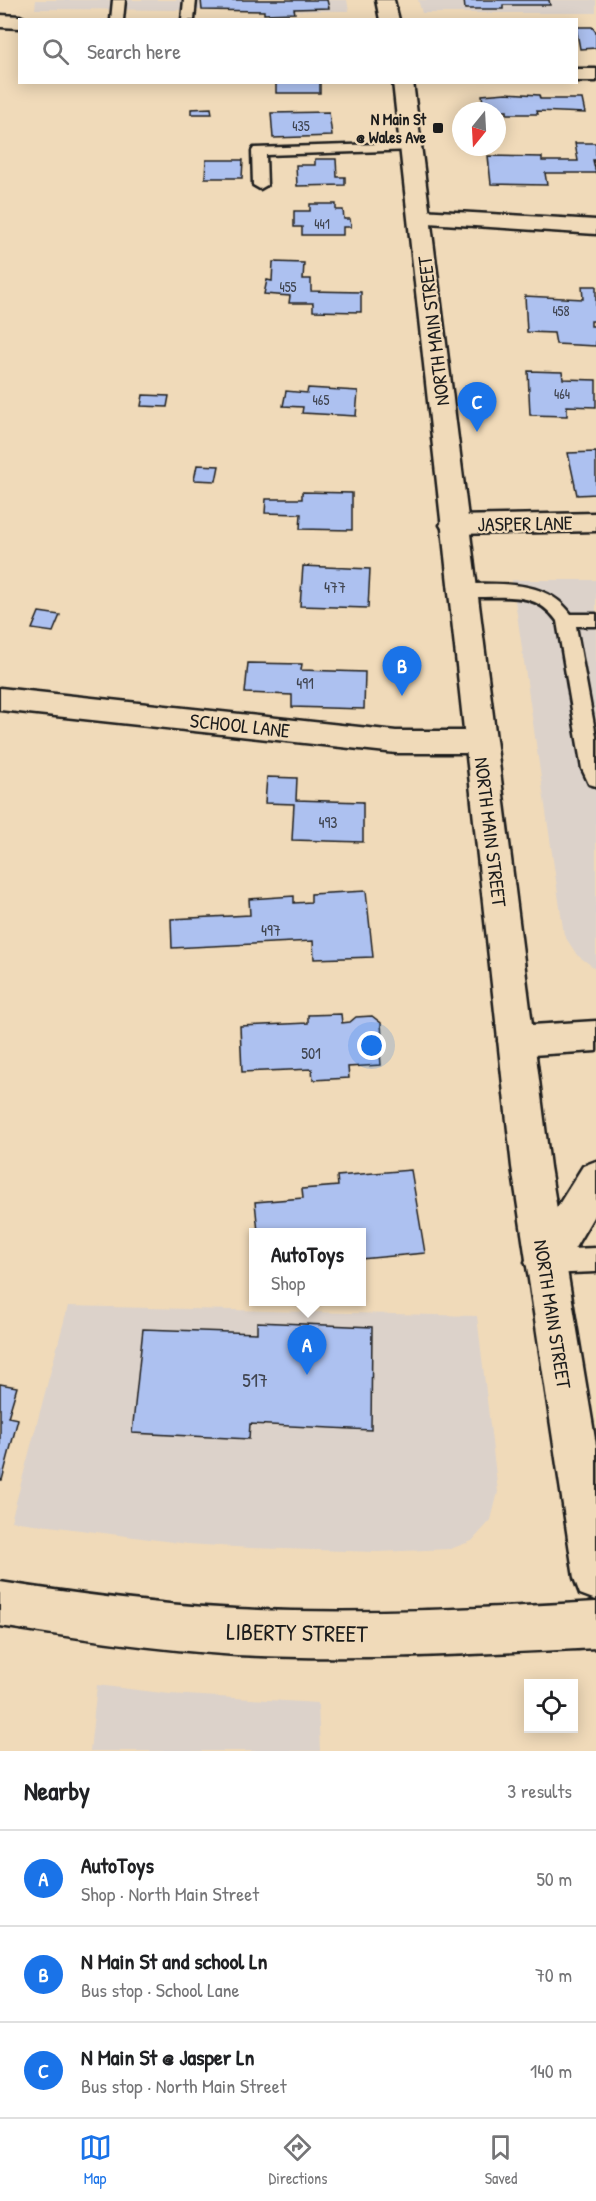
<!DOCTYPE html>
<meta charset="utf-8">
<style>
:root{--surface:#fff;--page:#f6f6f6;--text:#202124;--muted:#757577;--line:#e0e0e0;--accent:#1a73e8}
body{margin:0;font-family:"Patrick Hand",sans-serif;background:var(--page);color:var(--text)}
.controls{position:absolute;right:18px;bottom:18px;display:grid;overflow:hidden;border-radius:0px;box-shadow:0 3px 15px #0003}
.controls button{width:54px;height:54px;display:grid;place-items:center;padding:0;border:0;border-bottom:2px solid var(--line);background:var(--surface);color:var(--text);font:30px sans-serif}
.compass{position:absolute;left:452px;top:102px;width:54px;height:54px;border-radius:50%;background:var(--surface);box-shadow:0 3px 15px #0003;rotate:198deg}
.you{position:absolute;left:372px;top:1046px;width:21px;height:21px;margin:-15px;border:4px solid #fff;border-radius:50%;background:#1a73e8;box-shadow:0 0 0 9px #1a73e833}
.badge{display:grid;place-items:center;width:39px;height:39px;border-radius:50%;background:var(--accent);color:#fff;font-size:20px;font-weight:700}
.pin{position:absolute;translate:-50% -50px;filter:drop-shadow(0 2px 3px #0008)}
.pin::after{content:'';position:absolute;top:32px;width:21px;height:18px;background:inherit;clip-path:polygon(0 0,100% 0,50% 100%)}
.popup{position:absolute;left:249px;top:1228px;width:117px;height:78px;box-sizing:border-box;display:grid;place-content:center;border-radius:0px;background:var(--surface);filter:drop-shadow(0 2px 4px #0005);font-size:20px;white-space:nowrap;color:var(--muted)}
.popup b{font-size:22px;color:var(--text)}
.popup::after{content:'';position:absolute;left:50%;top:100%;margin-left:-12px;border:12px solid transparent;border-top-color:var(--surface)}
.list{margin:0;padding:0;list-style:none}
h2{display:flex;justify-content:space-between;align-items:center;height:78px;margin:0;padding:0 24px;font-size:26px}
h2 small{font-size:20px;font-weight:400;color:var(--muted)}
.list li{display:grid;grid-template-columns:39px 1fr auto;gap:18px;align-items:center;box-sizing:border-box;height:96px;padding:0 24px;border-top:2px solid var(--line)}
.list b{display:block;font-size:22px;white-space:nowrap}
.list p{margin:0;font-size:20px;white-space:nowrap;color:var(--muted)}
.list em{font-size:20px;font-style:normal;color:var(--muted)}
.icon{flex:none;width:33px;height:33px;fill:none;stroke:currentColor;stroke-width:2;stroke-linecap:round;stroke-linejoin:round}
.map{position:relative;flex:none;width:596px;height:1751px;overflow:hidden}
.search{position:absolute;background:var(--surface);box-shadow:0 3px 15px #0003;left:18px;right:18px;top:18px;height:66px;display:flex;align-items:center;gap:15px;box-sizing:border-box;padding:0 21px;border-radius:0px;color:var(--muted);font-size:22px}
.sheet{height:366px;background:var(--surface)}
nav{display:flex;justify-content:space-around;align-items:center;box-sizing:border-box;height:84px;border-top:2px solid var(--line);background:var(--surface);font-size:16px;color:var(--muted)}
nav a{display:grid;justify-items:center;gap:3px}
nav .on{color:var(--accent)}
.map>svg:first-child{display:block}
.built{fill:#dcd2ca}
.building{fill:#adc1f0;stroke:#1c1c1c;stroke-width:1.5}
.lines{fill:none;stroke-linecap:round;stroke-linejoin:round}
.service-casing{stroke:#1c1c1c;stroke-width:5}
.minor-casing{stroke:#1c1c1c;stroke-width:5}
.tertiary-casing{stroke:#1c1c1c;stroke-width:5}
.secondary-casing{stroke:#1c1c1c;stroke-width:5}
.primary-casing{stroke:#1c1c1c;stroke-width:5}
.service{fill:#f0dab9;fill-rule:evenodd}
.minor{fill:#f0dab9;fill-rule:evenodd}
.tertiary{fill:#f0dab9;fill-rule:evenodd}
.secondary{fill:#f0dab9;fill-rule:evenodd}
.primary{fill:#f0dab9;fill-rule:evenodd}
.poi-dot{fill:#1c1c1c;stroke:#f0dab9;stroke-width:2}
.labels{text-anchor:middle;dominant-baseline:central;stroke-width:4.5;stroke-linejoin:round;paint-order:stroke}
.far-number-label{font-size:14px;fill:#404551}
.far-poi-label{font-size:16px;font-weight:bold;fill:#1c1c1c;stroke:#f0dab9;text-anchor:end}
.number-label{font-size:16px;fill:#404551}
.street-label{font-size:20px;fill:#1c1c1c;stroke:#f0dab9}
.near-number-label{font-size:20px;fill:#404551}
.near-street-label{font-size:24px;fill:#1c1c1c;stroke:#f0dab9}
</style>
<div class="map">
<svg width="596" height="1751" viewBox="0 0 596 1751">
<rect width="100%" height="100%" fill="#f0dab9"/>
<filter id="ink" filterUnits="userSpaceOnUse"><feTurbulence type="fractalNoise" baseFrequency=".0167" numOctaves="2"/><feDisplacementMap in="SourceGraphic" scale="12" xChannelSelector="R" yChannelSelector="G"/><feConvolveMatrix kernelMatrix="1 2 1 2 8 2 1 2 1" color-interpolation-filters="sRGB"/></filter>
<g filter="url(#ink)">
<g class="built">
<polygon points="36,0 347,0 349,11 35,9"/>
<polygon points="418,0 596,0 596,13 422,13"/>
<polygon points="512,580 596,580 596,969 577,955 564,935"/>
<polygon points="68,1306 477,1316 498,1492 491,1520 472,1541 450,1549 378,1552 251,1548 188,1544 11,1521"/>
<polygon points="97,1685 170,1694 318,1703 320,1751 90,1751"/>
</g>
<g class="building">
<polygon points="201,0 327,0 329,8 294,9 295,13 264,14 264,11 202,10"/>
<polygon points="464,0 549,0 550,5 503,5 503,9 465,9"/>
<polygon points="576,27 592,27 596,32 596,48 580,49"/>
<rect x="276" y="82" width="44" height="11"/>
<polygon points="506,93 539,95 540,99 582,99 585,113 537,111 538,114 507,114 507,111 484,111 482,95"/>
<polygon points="211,108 212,114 191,114 191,109"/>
<polygon points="329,112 332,136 273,138 271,113"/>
<polygon points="575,143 596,143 596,160 593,160 596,173 545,173 547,185 491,184 488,156 542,157 542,161 578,161"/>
<polygon points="315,159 336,159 337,177 345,177 345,185 297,186 296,165 315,165"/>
<polygon points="206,160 243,160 242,178 205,178"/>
<polygon points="310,204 336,204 336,210 343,210 344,219 350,219 351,227 343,227 343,235 302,235 302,227 294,227 294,211 310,211"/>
<polygon points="273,262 304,263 303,279 311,279 311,291 361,292 361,312 313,311 313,303 289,303 290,296 264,294 267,280 272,281"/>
<polygon points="582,286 596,286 596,321 591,321 591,326 596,326 596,346 556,344 554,333 527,332 525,296 583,299"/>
<polygon points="528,371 562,372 563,379 596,380 596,407 567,406 567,416 530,415"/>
<polygon points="308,388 358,391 356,416 302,413 303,407 283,406 286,391 307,393"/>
<polygon points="143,395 169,396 167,407 141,406"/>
<polygon points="596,452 596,494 577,495 568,453"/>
<polygon points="197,465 219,466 216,481 194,480"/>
<polygon points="302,492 352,493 352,530 300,529 301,514 265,513 266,499 302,499"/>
<polygon points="303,566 370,569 368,608 300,606"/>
<polygon points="39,612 60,615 53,632 32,629"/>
<polygon points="248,663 302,664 301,670 365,672 364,709 292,707 292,695 245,693"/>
<polygon points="267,777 297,778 296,800 363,802 363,842 292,840 294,804 265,803"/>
<polygon points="366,891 373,957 314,959 313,941 172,948 171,919 250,915 249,899 294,896 294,903 311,902 311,894"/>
<polygon points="341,1014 342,1023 350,1022 356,1017 372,1016 381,1023 382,1038 379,1040 381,1065 348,1067 349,1078 313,1080 312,1069 242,1072 240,1026 308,1023 308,1015"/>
<polygon points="411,1170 425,1253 361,1259 361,1232 258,1232 255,1202 303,1198 302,1189 338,1186 337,1176"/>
<polygon points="257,1322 372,1327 371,1430 250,1424 249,1439 132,1433 143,1329 257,1333"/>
<polygon points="0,1384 17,1387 8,1417 18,1419 2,1480 0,1480"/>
</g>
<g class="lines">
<defs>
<g id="service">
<polygon points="113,0 125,0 123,20 111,20"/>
<polygon points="184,0 196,0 194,20 182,20"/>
<polygon points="411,143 416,144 418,147 416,150 266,155 267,185 260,189 253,185 252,151 254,148"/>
<path d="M462,584C500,584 546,579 571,614H596V626H576L596,736V786L589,784L582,769L557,621C530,583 492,604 456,594L453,590L456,586Z"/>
<polygon points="596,1248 596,1272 545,1274 536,1270 533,1262 536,1254 545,1250"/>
</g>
<g id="minor">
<polygon points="0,15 20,16 28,20 20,20 20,28 0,27"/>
<rect x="576" y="69" width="20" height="12"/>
<polygon points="420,210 596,220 596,234 412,222 409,217 412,212"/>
<polygon points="596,513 596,531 454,534 444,531 440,525 444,519 454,516"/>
<polygon points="0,688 396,731 480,731 491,734 495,742 491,750 480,753 396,753 0,710"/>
</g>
<g id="tertiary">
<polygon points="596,1021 596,1051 516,1056 503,1052 498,1041 503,1030 516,1026"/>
<polygon points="596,1161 596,1212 559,1275 545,1280 531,1275 525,1262 531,1249 583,1166"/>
</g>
<path id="secondary" d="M0,1582C78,1594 157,1605 236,1609C356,1615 476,1609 596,1602V1648C476,1654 356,1661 236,1655C157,1650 78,1638 0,1626Z"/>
<g id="primary">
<polygon points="376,0 394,0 399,20 380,20"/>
<polygon points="393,82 413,82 550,1167 596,1445 596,1600 580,1594 574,1578 512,1167"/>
</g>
</defs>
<use href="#service" class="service-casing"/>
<use href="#minor" class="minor-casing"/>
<use href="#tertiary" class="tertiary-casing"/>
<use href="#secondary" class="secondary-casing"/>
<use href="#primary" class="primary-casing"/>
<use href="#service" class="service"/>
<use href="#minor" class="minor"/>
<use href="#tertiary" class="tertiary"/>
<use href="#secondary" class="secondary"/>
<use href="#primary" class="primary"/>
</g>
</g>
<rect class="poi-dot" x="432" y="122" width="12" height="12" rx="3"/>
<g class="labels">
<g class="far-number-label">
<text x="301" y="125">435</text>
<text x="322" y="223">441</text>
<text x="288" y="286">455</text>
<text x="561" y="310">458</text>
<text x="562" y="393">464</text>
<text x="321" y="399">465</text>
</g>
<g class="far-poi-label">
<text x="426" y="119">N Main St<tspan x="426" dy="18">@ Wales Ave</tspan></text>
</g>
<g class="number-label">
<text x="335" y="587">477</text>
<text x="305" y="683">491</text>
<text x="328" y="822">493</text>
<text x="271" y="930">497</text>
<text x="311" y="1053">501</text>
</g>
<g class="street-label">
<text transform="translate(433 331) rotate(-97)">NORTH MAIN STREET</text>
<text transform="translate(525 523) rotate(-1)">JASPER LANE</text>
<text transform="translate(240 725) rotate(6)">SCHOOL LANE</text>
<text transform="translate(491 832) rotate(83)">NORTH MAIN STREET</text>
<text transform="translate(553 1314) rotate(81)">NORTH MAIN STREET</text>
</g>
<g class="near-number-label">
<text x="255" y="1379">517</text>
</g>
<g class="near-street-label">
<text transform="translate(297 1632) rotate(1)">LIBERTY STREET</text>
</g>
</g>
</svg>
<div class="controls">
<button><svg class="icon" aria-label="locate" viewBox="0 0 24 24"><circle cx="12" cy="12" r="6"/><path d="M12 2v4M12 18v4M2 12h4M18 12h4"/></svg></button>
</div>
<svg class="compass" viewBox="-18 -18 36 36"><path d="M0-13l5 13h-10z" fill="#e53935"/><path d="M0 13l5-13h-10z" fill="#757577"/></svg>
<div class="you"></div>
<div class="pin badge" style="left:307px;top:1375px">A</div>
<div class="popup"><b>AutoToys</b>Shop</div>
<div class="pin badge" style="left:402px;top:696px">B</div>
<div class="pin badge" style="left:477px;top:432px">C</div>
<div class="search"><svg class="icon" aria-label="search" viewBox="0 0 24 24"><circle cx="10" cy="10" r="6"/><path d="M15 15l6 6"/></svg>Search here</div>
</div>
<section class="sheet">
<h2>Nearby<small>3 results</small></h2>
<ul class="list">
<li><span class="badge">A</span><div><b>AutoToys</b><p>Shop · North Main Street</p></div><em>50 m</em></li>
<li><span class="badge">B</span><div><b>N Main St and school Ln</b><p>Bus stop · School Lane</p></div><em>70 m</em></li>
<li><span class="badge">C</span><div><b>N Main St @ Jasper Ln</b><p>Bus stop · North Main Street</p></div><em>140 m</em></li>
</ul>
</section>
<nav>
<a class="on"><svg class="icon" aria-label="map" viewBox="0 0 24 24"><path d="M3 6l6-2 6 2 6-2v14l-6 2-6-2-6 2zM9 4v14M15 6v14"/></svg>Map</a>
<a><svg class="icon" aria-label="directions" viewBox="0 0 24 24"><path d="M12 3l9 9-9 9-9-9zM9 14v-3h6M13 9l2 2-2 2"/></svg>Directions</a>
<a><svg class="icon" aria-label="saved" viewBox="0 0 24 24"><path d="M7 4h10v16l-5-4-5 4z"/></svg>Saved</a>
</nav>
